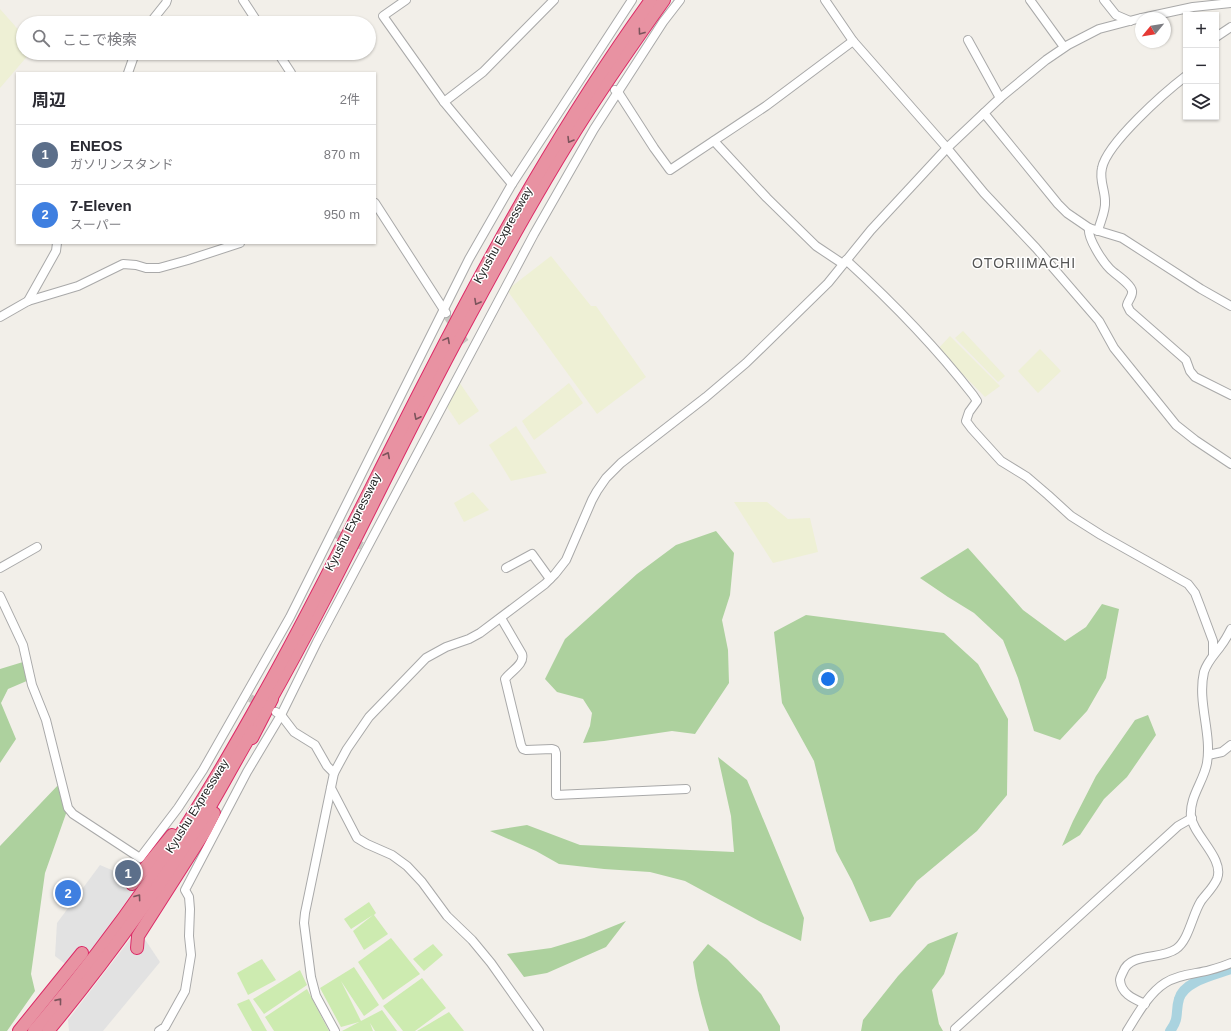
<!DOCTYPE html>
<html lang="ja">
<meta charset="utf-8">
<style>
:root{--surface:#fff;--page:#f7f7f7;--text:#2b2b33;--muted:#7c7c81;--line:#e1e1e2;--accent:#d40000}
body{margin:0;font-family:Arial,"Noto Sans JP",sans-serif;background:var(--page);color:var(--text)}
.controls{position:absolute;right:12px;top:12px;display:grid;overflow:hidden;border-radius:0px;box-shadow:0 1px 3px #0004}
.controls button{width:36px;height:36px;display:grid;place-items:center;padding:0;border:0;border-bottom:1px solid var(--line);background:var(--surface);color:var(--text);font:20px sans-serif}
.compass{position:absolute;left:1135px;top:12px;width:36px;height:36px;border-radius:50%;background:var(--surface);box-shadow:0 1px 3px #0004;rotate:240deg}
.you{position:absolute;left:828px;top:679px;width:14px;height:14px;margin:-10px;border:3px solid #fff;border-radius:50%;background:#1a73e8;box-shadow:0 0 0 6px #1a73e833}
.badge{display:grid;place-items:center;width:26px;height:26px;border-radius:50%;background:var(--accent);color:#fff;font-size:13px;font-weight:700}
.pin{position:absolute;translate:-50% -50%;border:2px solid #fff;box-shadow:0 1px 4px #0006}
.list{margin:0;padding:0;list-style:none}
h2{display:flex;justify-content:space-between;align-items:center;height:52px;margin:0;padding:0 16px;font-size:17px}
h2 small{font-size:13px;font-weight:400;color:var(--muted)}
.list li{display:grid;grid-template-columns:26px 1fr auto;gap:12px;align-items:center;box-sizing:border-box;height:60px;padding:0 16px;border-top:1px solid var(--line)}
.list b{display:block;font-size:15px;white-space:nowrap}
.list p{margin:0;font-size:13px;white-space:nowrap;color:var(--muted)}
.list em{font-size:13px;font-style:normal;color:var(--muted)}
.icon{flex:none;width:22px;height:22px;fill:none;stroke:currentColor;stroke-width:2;stroke-linecap:round;stroke-linejoin:round}
.map{position:relative;flex:none;width:1231px;height:1031px;overflow:hidden}
.search{position:absolute;background:var(--surface);box-shadow:0 1px 3px #0004;left:16px;top:16px;width:360px;height:44px;display:flex;align-items:center;gap:10px;box-sizing:border-box;padding:0 14px;border-radius:22px;color:var(--muted);font-size:15px}
.panel{position:absolute;background:var(--surface);box-shadow:0 1px 3px #0004;left:16px;top:72px;width:360px;height:172px;border-radius:0px}
.map>svg:first-child{display:block}
.farmland{fill:#eef0d5}
.grass{fill:#cdebb0}
.forest{fill:#add19e}
.parking{fill:#e2e2e2}
.lines{fill:none;stroke-linecap:round;stroke-linejoin:round}
.river{stroke:#aad3df;stroke-width:10}
.minor-tunnel{stroke:#c8c6c1;stroke-width:8;stroke-dasharray:8 4;stroke-linecap:butt}
.minor-casing{stroke:#a9a9a9;stroke-width:10}
.highway-casing{stroke:#dc2a67;stroke-width:14}
.minor{stroke:#fff;stroke-width:8}
.highway{stroke:#e892a2;stroke-width:12}
.oneway{stroke:#7b545c}
.labels{text-anchor:middle;dominant-baseline:central;stroke-width:3;stroke-linejoin:round;paint-order:stroke}
.street-label{font-size:12px;fill:#222;stroke:#fff}
.quarter-label{font-size:14px;letter-spacing:1px;fill:#555;stroke:#fff}
</style>
<div class="map">
<svg width="1231" height="1031" viewBox="0 0 1231 1031">
<rect width="100%" height="100%" fill="#f2efe9"/>
<g class="farmland">
<polygon points="0,9 23,35 23,53 30,53 0,88"/>
<polygon points="551,256 591,306 596,306 646,377 597,414 507,290"/>
<polygon points="963,331 1005,376 998,382 955,338"/>
<polygon points="950,336 1000,386 985,397 938,349"/>
<polygon points="1040,349 1061,371 1038,393 1018,371"/>
<polygon points="457,379 479,411 459,425 445,404"/>
<polygon points="569,383 583,403 534,440 522,421"/>
<polygon points="516,426 547,473 511,481 489,445"/>
<polygon points="473,492 489,510 464,522 454,503"/>
<polygon points="734,502 767,502 788,519 810,518 818,552 773,563"/>
</g>
<g class="grass">
<polygon points="369,902 376,913 374,915 388,934 364,950 353,931 373,915 351,929 344,919"/>
<polygon points="391,938 420,974 383,1000 358,962"/>
<polygon points="433,944 443,955 424,971 413,959"/>
<polygon points="262,959 276,980 248,995 237,973"/>
<polygon points="354,967 379,1005 364,1016 341,981 361,1021 382,1010 397,1031 375,1031 370,1023 373,1031 342,1031 359,1022 341,1027 320,988"/>
<polygon points="300,970 307,985 264,1014 253,999"/>
<polygon points="422,978 446,1008 415,1031 403,1031 383,1006"/>
<polygon points="307,989 329,1031 274,1031 265,1017"/>
<polygon points="249,999 267,1031 252,1031 237,1004"/>
<polygon points="449,1012 464,1031 417,1031"/>
</g>
<g class="forest">
<polygon points="716,531 734,553 730,595 722,620 728,650 729,683 695,734 672,731 604,741 583,743 590,726 592,713 583,699 557,692 545,679 565,639 637,574 676,545"/>
<polygon points="968,548 1023,610 1065,641 1086,627 1102,604 1119,609 1106,678 1087,711 1060,740 1034,731 1018,678 1003,640 974,613 948,597 920,578"/>
<polygon points="806,615 944,633 978,664 1008,719 1007,795 977,831 917,881 890,917 870,922 852,881 836,851 814,761 782,703 774,632"/>
<polygon points="23,662 29,680 8,689 1,703 16,739 0,763 0,669"/>
<polygon points="1148,715 1156,735 1127,777 1104,799 1080,835 1062,846 1073,821 1096,776 1135,720"/>
<polygon points="718,757 747,780 804,918 801,941 759,921 685,881 650,872 604,869 559,864 536,851 490,831 527,825 580,845 734,852 731,816"/>
<polygon points="60,783 68,808 45,873 31,974 35,991 7,1031 0,1031 0,846"/>
<polygon points="626,921 606,947 547,973 524,977 507,954 551,948 584,938"/>
<polygon points="958,932 944,974 932,990 939,1024 943,1031 861,1031 863,1020 898,976 928,944"/>
<path d="M708,944L727,959L761,994L780,1026V1031H709C702,1008 696,986 693,962Z"/>
</g>
<g class="parking">
<polygon points="100,865 140,882 76,972 55,956 57,923"/>
<polygon points="138,929 160,962 103,1031 69,1031 68,1020"/>
</g>
<g class="lines">
<path class="river" d="M1170,1031C1180,1018 1175,1012 1179,999C1184,981 1215,975 1231,969"/>
<g class="minor-tunnel">
<polyline points="447,316 467,345"/>
<polyline points="336,534 362,546"/>
<polyline points="250,698 263,705"/>
</g>
<defs>
<g id="minor">
<polyline points="243,0 258,23"/>
<polyline points="406,0 383,16 444,102 512,184"/>
<polyline points="825,0 853,41 947,148 984,193 1036,248 1099,321 1114,348 1176,425 1195,440 1231,464"/>
<polyline points="1030,0 1064,47"/>
<polyline points="1104,0 1116,15 1130,21"/>
<polyline points="1142,18 1193,7 1231,3"/>
<polyline points="150,23 166,3 167,0"/>
<polyline points="1216,37 1231,27"/>
<polyline points="968,40 1000,98"/>
<polyline points="278,53 291,73"/>
<polyline points="128,73 135,53"/>
<polyline points="615,90 618,92 654,148 670,170 766,106 853,41"/>
<polyline points="444,102 483,72 554,0"/>
<polyline points="984,113 1058,204 1067,213 1089,228 1122,238 1201,289 1231,306"/>
<polyline points="714,141 767,198 816,246 843,264"/>
<polyline points="375,203 446,313"/>
<path d="M1089,228C1087,238 1103,262 1110,269C1115,274 1131,284 1132,291C1133,296 1128,300 1127,305L1130,311L1186,360L1190,371L1195,377L1231,395"/>
<path d="M1098,231C1100,222 1106,211 1105,201C1105,190 1099,180 1102,168C1107,143 1165,92 1186,76"/>
<path d="M846,260C892,302 935,346 973,395L977,401L969,412L966,421L972,429L1001,461L1027,477L1048,495L1071,516L1101,535L1188,584L1195,593L1200,606L1213,641V654"/>
<polyline points="28,301 56,251 57,243"/>
<polyline points="0,317 28,301 78,286 123,264 136,265 146,268 159,268 188,260 240,243"/>
<polyline points="0,568 37,547"/>
<polyline points="506,568 532,554 550,579"/>
<polyline points="0,596 23,645 32,685 46,720 68,808 73,814 140,858 178,808 203,770 290,617 469,259 512,184 632,0"/>
<path d="M501,618L522,654C525,664 511,671 505,679L521,745L523,749L526,750L552,749L555,750L556,753V795L686,789"/>
<polyline points="276,712 281,715 294,732 315,745 327,766 334,773"/>
<polyline points="1208,755 1222,752 1231,745"/>
<polyline points="331,788 357,838 367,844 392,855 407,866 422,882 447,916 472,940 491,963 539,1031"/>
<path d="M1145,1004C1134,999 1121,994 1120,980C1120,978 1122,974 1123,972C1130,952 1161,960 1176,949C1189,940 1192,915 1201,901C1206,894 1213,888 1217,879C1225,859 1194,836 1191,817C1189,797 1204,781 1207,763C1212,733 1197,702 1204,672C1207,662 1214,655 1220,647C1224,642 1228,635 1231,629"/>
<polyline points="955,1029 1178,826 1192,818"/>
<polyline points="159,1031 165,1027 185,991 191,955 189,936 190,909 189,897 185,890 247,772 281,715 317,642 534,234 594,129 663,22 680,0"/>
<polyline points="335,1031 316,996 311,977 304,923 305,913 334,773 347,749 369,717 426,658 446,647 469,639 480,633 545,584 555,574 566,560 592,500 597,491 606,478 621,463 706,397 746,363 828,283 871,230 947,148 1000,98 1046,60 1068,45 1099,29 1141,18"/>
<path d="M1127,1031C1137,1015 1149,993 1165,983C1179,974 1196,974 1210,970C1217,968 1224,966 1231,963"/>
</g>
<g id="highway">
<path d="M267,706C337,583 395,454 462,330C501,257 541,184 586,114C611,75 637,38 664,0"/>
<polyline points="252,738 272,699"/>
<polyline points="132,884 172,835"/>
<polyline points="137,948 138,936 205,831 214,813"/>
<polyline points="19,1031 82,953"/>
<path d="M34,1031C75,983 113,934 149,882C190,823 227,760 262,697C322,591 373,482 429,374C495,245 566,118 651,0"/>
<path d="M48,1031C104,963 156,892 203,818C221,789 236,759 253,731"/>
</g>
</defs>
<use href="#minor" class="minor-casing"/>
<use href="#highway" class="highway-casing"/>
<use href="#minor" class="minor"/>
<use href="#highway" class="highway"/>
</g>
<defs><path id="oneway-chevron" d="M-2-3.5L2.5 0L-2 3.5" fill="none" stroke-width="1.6" stroke-linecap="round" stroke-linejoin="round"/></defs>
<g class="oneway">
<use href="#oneway-chevron" transform="translate(641 32) rotate(126)"/>
<use href="#oneway-chevron" transform="translate(570 140) rotate(121)"/>
<use href="#oneway-chevron" transform="translate(477 302) rotate(119)"/>
<use href="#oneway-chevron" transform="translate(447 340) rotate(-62)"/>
<use href="#oneway-chevron" transform="translate(417 417) rotate(117)"/>
<use href="#oneway-chevron" transform="translate(387 455) rotate(-63)"/>
<use href="#oneway-chevron" transform="translate(138 897) rotate(-54)"/>
<use href="#oneway-chevron" transform="translate(59 1001) rotate(-51)"/>
</g>
<g class="labels">
<g class="street-label">
<text transform="translate(503 235) rotate(-61)">Kyushu Expressway</text>
<text transform="translate(353 522) rotate(-63)">Kyushu Expressway</text>
<text transform="translate(197 806) rotate(-58)">Kyushu Expressway</text>
</g>
<g class="quarter-label">
<text x="1024" y="263">OTORIIMACHI</text>
</g>
</g>
</svg>
<div class="controls">
<button>+</button>
<button>−</button>
<button><svg class="icon" aria-label="layers" viewBox="0 0 24 24"><path d="M12 4l9 5-9 5-9-5zM3 14l9 5 9-5"/></svg></button>
</div>
<svg class="compass" viewBox="-18 -18 36 36"><path d="M0-13l5 13h-10z" fill="#e53935"/><path d="M0 13l5-13h-10z" fill="#7c7c81"/></svg>
<div class="you"></div>
<div class="pin badge" style="left:128px;top:873px;background:#5c6f8a">1</div>
<div class="pin badge" style="left:68px;top:893px;background:#3f7fe0">2</div>
<div class="search"><svg class="icon" aria-label="search" viewBox="0 0 24 24"><circle cx="10" cy="10" r="6"/><path d="M15 15l6 6"/></svg>ここで検索</div>
<section class="panel">
<h2>周辺<small>2件</small></h2>
<ul class="list">
<li><span class="badge" style="background:#5c6f8a">1</span><div><b>ENEOS</b><p>ガソリンスタンド</p></div><em>870 m</em></li>
<li><span class="badge" style="background:#3f7fe0">2</span><div><b>7-Eleven</b><p>スーパー</p></div><em>950 m</em></li>
</ul>
</section>
</div>
